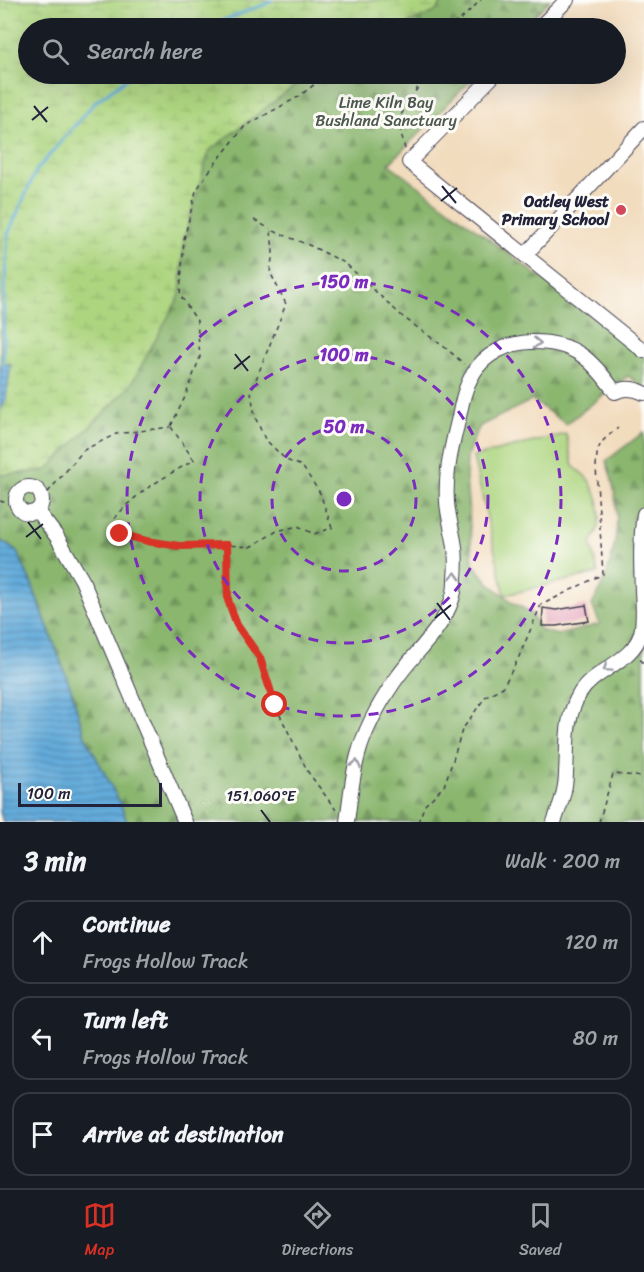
<!DOCTYPE html>
<meta charset="utf-8">
<style>
:root{--surface:#171b24;--page:#20242c;--text:#f1f3f6;--muted:#9ea1a6;--line:#363941;--accent:#d93025}
body{margin:0;font-family:Sriracha,sans-serif;background:var(--page);color:var(--text)}
.scale{position:absolute;left:18px;bottom:15px;width:144px;box-sizing:border-box;padding-left:6px;border:3px solid #22223b;border-top:0;font-size:16px;line-height:21px;white-space:nowrap;color:#22223b;-webkit-text-stroke:4px #fdfcf7;paint-order:stroke}
.stop{position:absolute;width:18px;height:18px;margin:-14px;border:4px solid #d93025;border-radius:50%;background:#fff}
.stop.end{background:#d93025;border-color:#fff;box-shadow:0 2px 6px #0008}
.list{margin:0;padding:0;list-style:none}
h2{display:flex;justify-content:space-between;align-items:center;height:78px;margin:0;padding:0 24px;font-size:26px}
h2 small{font-size:20px;font-weight:400;color:var(--muted)}
.list li{display:grid;grid-template-columns:39px 1fr auto;gap:18px;align-items:center;box-sizing:border-box;height:84px;margin:0 12px 12px;padding:0 12px;border:2px solid var(--line);border-radius:18px}
.list b{display:block;font-size:22px;white-space:nowrap}
.list p{margin:0;font-size:20px;white-space:nowrap;color:var(--muted)}
.list em{font-size:20px;font-style:normal;color:var(--muted)}
.icon{flex:none;width:33px;height:33px;fill:none;stroke:currentColor;stroke-width:2;stroke-linecap:round;stroke-linejoin:round}
.map{position:relative;flex:none;width:644px;height:822px;overflow:hidden}
.search{position:absolute;background:var(--surface);box-shadow:0 6px 24px #0002;left:18px;right:18px;top:18px;height:66px;display:flex;align-items:center;gap:15px;box-sizing:border-box;padding:0 21px;border-radius:33px;color:var(--muted);font-size:22px}
.sheet{height:366px;background:var(--surface)}
nav{display:flex;justify-content:space-around;align-items:center;box-sizing:border-box;height:84px;border-top:2px solid var(--line);background:var(--surface);font-size:16px;color:var(--muted)}
nav a{display:grid;justify-items:center;gap:3px}
nav .on{color:var(--accent)}
.map>svg:first-child{display:block}
.forest{fill:url(#forest-firs);stroke:#566c54;stroke-width:1.5}
.wetland{fill:url(#wetland-marsh);stroke:#687c5e;stroke-width:1.5}
.pitch{fill:#add580;stroke:#687c5e;stroke-width:1.5}
.water{fill:url(#water-rules);stroke:#42668a;stroke-width:1.5}
.lines{fill:none;stroke-linecap:round;stroke-linejoin:round}
.stream{stroke:#63abda;stroke-width:3}
.building{fill:#e39bb6}
.minor-casing{stroke:#413e4f;stroke-width:16}
.path{stroke:#413e4f;stroke-width:1.5;stroke-dasharray:4.5 4.5;stroke-linecap:butt}
.minor{stroke:#fff;stroke-width:14}
.oneway{stroke:#9c9ca7}
.route{stroke:#d93025;stroke-width:8}
.ticks{fill:none;stroke:#22223b;stroke-width:2}
.ring{fill:none;stroke:#7b2cbf;stroke-width:3;stroke-dasharray:10 8}
.poi-dot{fill:#d1495b;stroke:#fdfcf7;stroke-width:2}
.labels{text-anchor:middle;dominant-baseline:central;stroke-width:6;stroke-linejoin:round;paint-order:stroke}
.park-label{font-size:16px;fill:#4c5850;stroke:#fdfcf7}
.poi-label{font-size:16px;font-weight:bold;fill:#22223b;stroke:#fdfcf7;text-anchor:end}
.ticks-label{font-size:15px;text-anchor:middle;fill:#22223b;stroke:#fdfcf7;stroke-width:6;stroke-linejoin:round;paint-order:stroke}
.centre{fill:#7b2cbf;stroke:#fdfcf7;stroke-width:3}
.ring-label{font-size:18px;text-anchor:middle;font-weight:bold;fill:#7b2cbf;stroke:#fdfcf7;stroke-width:6;stroke-linejoin:round;paint-order:stroke}
</style>
<div class="map">
<svg width="644" height="822" viewBox="0 0 644 822">
<defs>
<pattern id="forest-firs" width="22" height="20" patternUnits="userSpaceOnUse" patternTransform="scale(1.5)"><rect width="22" height="20" fill="#8ab66e"/><path d="M5 1l3.5 6h-7zM16 11l3.5 6h-7z" fill="#70945c"/></pattern>
<pattern id="wetland-marsh" width="20" height="14" patternUnits="userSpaceOnUse" patternTransform="scale(1.5)"><rect width="20" height="14" fill="#add580"/><path d="M1 5h8M5 5V1M11 12h8M15 12V8" fill="none" stroke="#95b770"/></pattern>
<pattern id="water-rules" width="6" height="5" patternUnits="userSpaceOnUse" patternTransform="scale(1.5)"><rect width="6" height="5" fill="#63abda"/><path d="M0 2.5h6" fill="none" stroke="#518bb2"/></pattern>
</defs>
<rect width="100%" height="100%" fill="#fdfcf7"/>
<filter id="ink" filterUnits="userSpaceOnUse"><feTurbulence type="fractalNoise" baseFrequency=".0167" numOctaves="2"/><feDisplacementMap in="SourceGraphic" scale="12" xChannelSelector="R" yChannelSelector="G"/><feConvolveMatrix kernelMatrix="1 2 1 2 8 2 1 2 1" color-interpolation-filters="sRGB"/></filter>
<filter id="wash" filterUnits="userSpaceOnUse"><feTurbulence type="fractalNoise" baseFrequency=".008" numOctaves="4" result="noise"/><feDisplacementMap in="SourceGraphic" scale="24" xChannelSelector="R" yChannelSelector="G"/><feGaussianBlur stdDeviation="1.35" result="paint"/><feColorMatrix in="noise" values="0 0 0 0 0 0 0 0 0 0 0 0 0 0 0 0 0 1.4 0 .05"/><feComposite in="paint" operator="in"/></filter>
<g filter="url(#wash)">
<rect width="100%" height="100%" fill="#f2dcbe"/>
<g class="forest">
<polygon points="444,0 550,0 522,28 397,28 435,12"/>
<path d="M310,74H477L389,164L644,355V388L628,376L566,424L532,400L480,426L473,440L467,457L466,478L473,564L491,585L515,604L530,612L540,630L558,635L600,624L592,605C618,559 625,511 606,461L644,432V822H127L120,803L84,734L67,679L31,582L17,552L0,540V475L47,470L130,386L180,295L184,239L209,151Z"/>
</g>
<polygon class="wetland" points="0,0 444,0 435,12 397,28 28,28 28,74 310,74 209,151 184,239 180,295 130,386 47,470 0,475 0,412 6,398 3,367 0,370"/>
<polygon class="pitch" points="566,434 573,466 584,475 590,482 598,499 600,517 599,526 591,544 598,573 505,595 473,457"/>
<g class="water">
<polygon points="11,364 6,398 0,412 0,372 2,365"/>
<polygon points="0,540 17,552 31,582 71,689 84,734 120,803 127,822 3,822 0,812"/>
</g>
<g class="lines">
<g class="stream">
<polyline points="203,28 266,4 272,0"/>
<polyline points="3,367 4,293 8,234 36,171 95,102 133,74"/>
</g>
</g>
<g id="blocks">
<polygon class="building" points="586,605 589,621 556,626 542,626 543,608 556,610"/>
</g>
</g>
<g filter="url(#ink)">
<use href="#blocks" fill-opacity="0" stroke="#413e4f" stroke-width="1.5"/>
<g class="lines">
<defs>
<g id="minor">
<polyline points="539,28 567,0"/>
<polyline points="495,74 409,162 644,351"/>
<polyline points="525,255 644,128"/>
<circle cx="29" cy="500" r="13"/>
<polyline points="37,511 57,537 82,580 185,822"/>
<path d="M347,822C350,800 352,777 358,755C365,729 379,704 394,682C413,653 447,627 454,592C455,588 455,583 455,578C456,568 456,557 455,547C453,532 448,517 447,502C445,473 452,445 459,417C462,402 465,387 473,374C484,354 508,343 530,342C574,341 592,359 615,392C625,387 634,388 644,393"/>
<path d="M554,822C560,806 566,790 566,773C568,744 564,720 580,693C595,669 633,662 641,633C644,620 643,605 642,591C641,566 640,539 644,514"/>
</g>
</defs>
<use href="#minor" class="minor-casing"/>
<g class="path">
<polyline points="445,28 459,21 481,0"/>
<polyline points="454,28 459,22"/>
<polyline points="405,149 398,120 426,74"/>
<polyline points="254,220 270,229"/>
<polyline points="171,426 185,397 200,357 197,321 180,295 184,239 196,191 207,174 245,126 298,97 328,74"/>
<path d="M171,427L194,460C165,477 132,494 113,521L120,534L147,541L179,546L227,545L250,547L277,531L298,526L314,534L332,528L320,493L302,466L286,460L265,439L255,417L251,392L286,304L270,272L273,252L271,230L311,246L345,263L403,317L447,349L464,364"/>
<polyline points="42,499 84,450 116,434 170,427"/>
<polyline points="0,501 18,506"/>
<polyline points="227,546 228,600 238,625 260,658 275,705 308,772 336,810"/>
<polyline points="640,659 644,664"/>
<path d="M418,822L425,805L444,786L453,760L462,730L486,696L503,687L518,659L541,605L603,574L596,467C597,444 600,442 618,428"/>
<path d="M599,822L613,774C622,775 636,775 644,778"/>
</g>
<use href="#minor" class="minor"/>
</g>
<defs><path id="oneway-chevron" d="M-2-3.5L2.5 0L-2 3.5" fill="none" stroke-width="1.6" stroke-linecap="round" stroke-linejoin="round" transform="scale(1.5)"/></defs>
<g class="oneway">
<use href="#oneway-chevron" transform="translate(537 343) rotate(2)"/>
<use href="#oneway-chevron" transform="translate(455 576) rotate(-88)"/>
<use href="#oneway-chevron" transform="translate(607 668) rotate(146)"/>
<use href="#oneway-chevron" transform="translate(356 764) rotate(-77)"/>
</g>
</g>
<g class="lines" filter="url(#ink)">
<polyline class="route" points="120,534 147,541 179,546 227,545 228,600 237,625 260,658 275,705"/>
</g>
<path class="ticks" d="M34,106L47,122M32,120L48,107M442,186L456,203M441,201L457,188M235,354L248,371M234,369L250,356M28,522L41,539M26,537L43,524M437,603L450,620M435,618L451,605M261,810L270,822"/>
<g class="ring">
<circle cx="344" cy="499" r="72"/>
<circle cx="344" cy="499" r="144"/>
<circle cx="344" cy="499" r="217"/>
</g>
<circle class="poi-dot" cx="621" cy="210" r="6"/>
<g class="labels">
<g class="park-label">
<text x="386" y="102">Lime Kiln Bay<tspan x="386" dy="18">Bushland Sanctuary</tspan></text>
</g>
<g class="poi-label">
<text x="609" y="201">Oatley West<tspan x="609" dy="18">Primary School</tspan></text>
</g>
</g>
<g class="ticks-label">
<text x="261" y="801">151.060°E</text>
</g>
<circle cx="344" cy="499" r="9" class="centre"/>
<g class="ring-label">
<text x="344" y="288">150 m</text>
<text x="344" y="361">100 m</text>
<text x="344" y="433">50 m</text>
</g>
</svg>
<div class="scale">100 m</div>
<div class="stop" style="left:275px;top:705px"></div>
<div class="stop end" style="left:120px;top:534px"></div>
<div class="search"><svg class="icon" aria-label="search" viewBox="0 0 24 24"><circle cx="10" cy="10" r="6"/><path d="M15 15l6 6"/></svg>Search here</div>
</div>
<section class="sheet">
<h2>3 min<small>Walk · 200 m</small></h2>
<ul class="list">
<li><svg class="icon" aria-label="ahead" viewBox="0 0 24 24"><path d="M12 20V5M6 11l6-6 6 6"/></svg><div><b>Continue</b><p>Frogs Hollow Track</p></div><em>120 m</em></li>
<li><svg class="icon" aria-label="left" viewBox="0 0 24 24"><path d="M17 20v-9H6M10 6l-5 5 5 5"/></svg><div><b>Turn left</b><p>Frogs Hollow Track</p></div><em>80 m</em></li>
<li><svg class="icon" aria-label="arrive" viewBox="0 0 24 24"><path d="M6 21V4h12l-3 4 3 4H6"/></svg><div><b>Arrive at destination</b></div></li>
</ul>
</section>
<nav>
<a class="on"><svg class="icon" aria-label="map" viewBox="0 0 24 24"><path d="M3 6l6-2 6 2 6-2v14l-6 2-6-2-6 2zM9 4v14M15 6v14"/></svg>Map</a>
<a><svg class="icon" aria-label="directions" viewBox="0 0 24 24"><path d="M12 3l9 9-9 9-9-9zM9 14v-3h6M13 9l2 2-2 2"/></svg>Directions</a>
<a><svg class="icon" aria-label="saved" viewBox="0 0 24 24"><path d="M7 4h10v16l-5-4-5 4z"/></svg>Saved</a>
</nav>
